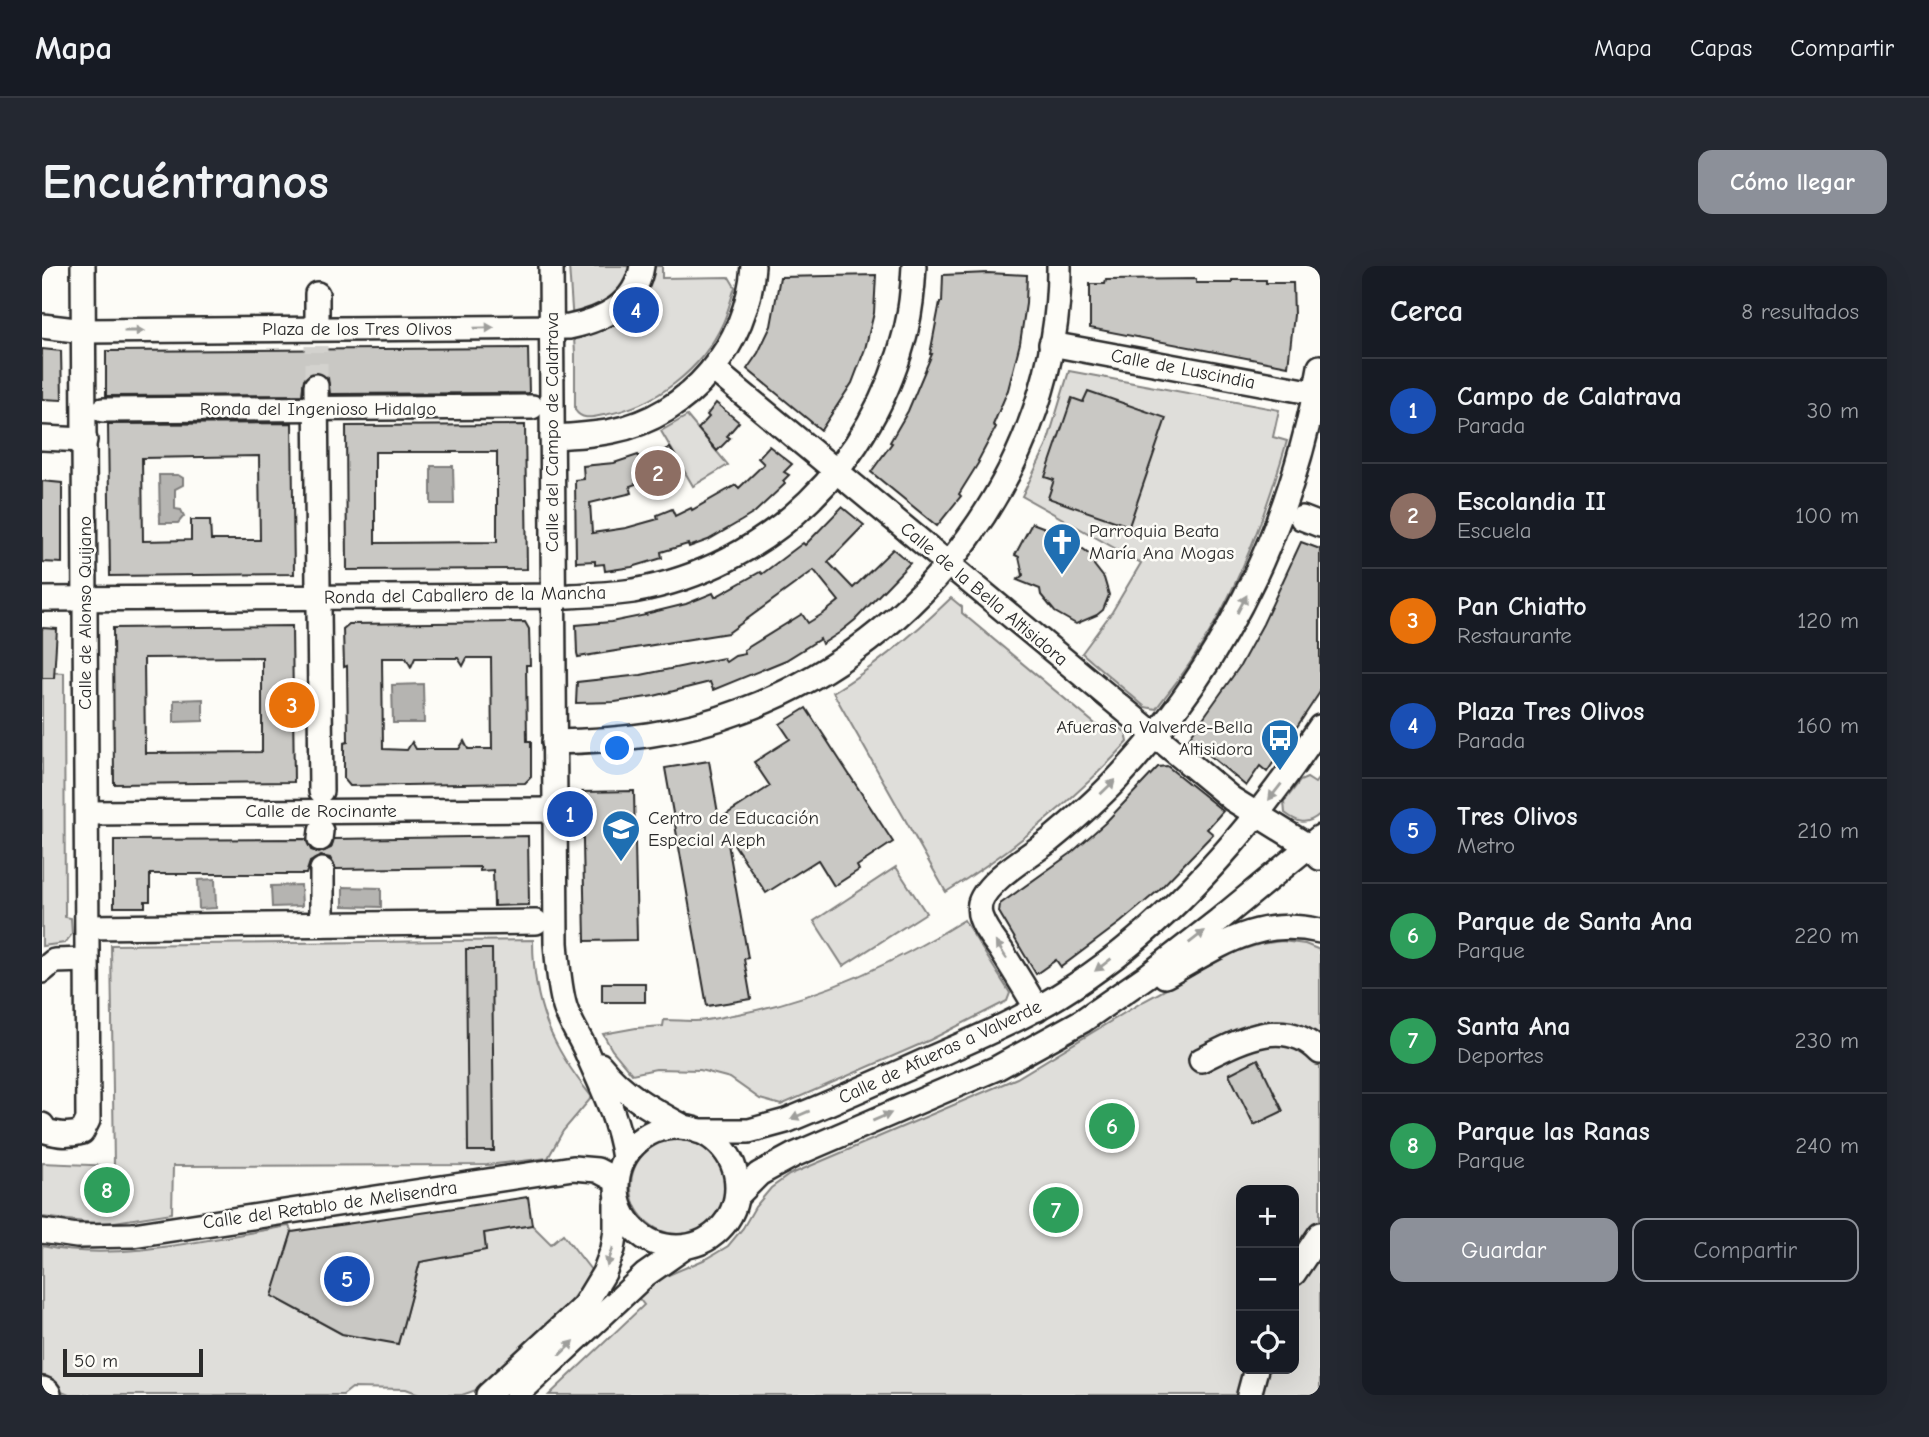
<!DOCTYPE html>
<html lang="es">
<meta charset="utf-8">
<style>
:root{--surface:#171b24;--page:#242831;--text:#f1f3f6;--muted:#9ea1a6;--line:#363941;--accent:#8c9099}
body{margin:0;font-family:"Comic Neue",sans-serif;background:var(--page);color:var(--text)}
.controls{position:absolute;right:21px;bottom:21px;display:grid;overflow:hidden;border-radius:14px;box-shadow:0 7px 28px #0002}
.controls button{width:63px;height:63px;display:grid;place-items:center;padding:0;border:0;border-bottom:2px solid var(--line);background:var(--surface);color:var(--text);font:35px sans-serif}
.scale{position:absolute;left:21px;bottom:18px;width:140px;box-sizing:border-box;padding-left:7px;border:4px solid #2b2b2b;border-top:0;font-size:19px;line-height:24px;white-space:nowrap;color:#2b2b2b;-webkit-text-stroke:5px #fdfcf7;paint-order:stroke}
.you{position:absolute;left:576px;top:483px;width:24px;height:24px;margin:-18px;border:5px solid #fff;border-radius:50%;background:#1a73e8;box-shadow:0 0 0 10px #1a73e833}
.badge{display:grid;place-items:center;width:46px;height:46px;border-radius:50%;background:var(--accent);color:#fff;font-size:23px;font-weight:700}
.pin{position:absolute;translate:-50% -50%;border:4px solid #fff;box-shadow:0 2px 7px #0006}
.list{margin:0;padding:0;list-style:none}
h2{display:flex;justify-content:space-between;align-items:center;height:91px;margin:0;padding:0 28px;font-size:30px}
h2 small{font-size:23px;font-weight:400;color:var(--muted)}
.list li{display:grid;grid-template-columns:46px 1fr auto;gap:21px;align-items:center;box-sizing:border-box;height:105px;padding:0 28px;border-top:2px solid var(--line)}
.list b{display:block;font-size:26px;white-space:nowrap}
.list p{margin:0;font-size:23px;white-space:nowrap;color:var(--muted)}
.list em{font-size:23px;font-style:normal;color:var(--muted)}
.actions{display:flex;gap:14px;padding:21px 28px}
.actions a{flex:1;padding:16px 0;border:2px solid var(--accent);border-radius:14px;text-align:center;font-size:24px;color:var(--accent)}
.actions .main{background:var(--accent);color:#fff}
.icon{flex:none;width:38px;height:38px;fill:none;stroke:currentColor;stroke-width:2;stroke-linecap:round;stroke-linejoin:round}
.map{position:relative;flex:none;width:1278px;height:1129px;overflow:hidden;border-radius:14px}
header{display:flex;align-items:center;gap:42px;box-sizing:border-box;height:98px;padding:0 35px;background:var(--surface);border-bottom:2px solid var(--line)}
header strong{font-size:33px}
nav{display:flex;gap:38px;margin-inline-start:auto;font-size:24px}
.intro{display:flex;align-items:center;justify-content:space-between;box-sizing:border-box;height:168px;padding:0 42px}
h1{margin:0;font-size:49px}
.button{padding:18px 32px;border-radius:14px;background:var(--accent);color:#fff;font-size:24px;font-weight:700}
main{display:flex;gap:42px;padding:0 42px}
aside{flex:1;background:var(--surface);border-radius:14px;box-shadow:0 7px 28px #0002}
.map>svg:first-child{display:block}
.green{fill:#dfdeda;stroke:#858482;stroke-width:2;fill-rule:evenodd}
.water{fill:#b5b4b1;stroke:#7e7d7b;stroke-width:2}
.building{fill:#c9c8c4;stroke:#2b2b2b;stroke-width:2;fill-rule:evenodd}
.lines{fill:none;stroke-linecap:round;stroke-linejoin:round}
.minor-tunnel{stroke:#d3d2ce;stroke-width:23;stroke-dasharray:23 11;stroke-linecap:butt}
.minor-casing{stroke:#2b2b2b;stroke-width:28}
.highway-casing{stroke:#2b2b2b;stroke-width:38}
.minor{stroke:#fdfcf7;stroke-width:23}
.highway{stroke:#fdfcf7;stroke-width:33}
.oneway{fill:#9e9e9b}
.labels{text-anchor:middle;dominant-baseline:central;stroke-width:5;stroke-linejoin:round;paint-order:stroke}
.street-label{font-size:19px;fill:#2b2b2b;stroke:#fdfcf7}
.poi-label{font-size:19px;fill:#2b2b2b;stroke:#fdfcf7;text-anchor:start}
</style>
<header>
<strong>Mapa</strong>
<nav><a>Mapa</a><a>Capas</a><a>Compartir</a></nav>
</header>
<div class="intro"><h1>Encuéntranos</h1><a class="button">Cómo llegar</a></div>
<main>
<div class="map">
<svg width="1278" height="1129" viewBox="0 0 1278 1129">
<rect width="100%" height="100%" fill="#fdfcf7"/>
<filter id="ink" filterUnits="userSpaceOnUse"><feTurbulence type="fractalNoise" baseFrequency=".0143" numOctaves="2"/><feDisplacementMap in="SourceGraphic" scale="14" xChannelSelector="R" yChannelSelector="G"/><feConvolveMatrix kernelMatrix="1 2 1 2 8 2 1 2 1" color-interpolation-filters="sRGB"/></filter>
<g filter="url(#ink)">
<g class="green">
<path d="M527,0H620V12L687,11L693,21C689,33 686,46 681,57C660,104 613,140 562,149C551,151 540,155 533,144V87Z"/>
<path d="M1027,105L1237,144L1231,171L1245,175C1223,250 1196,325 1152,391C1141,409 1127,425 1114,443L1103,441L1040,387L1070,346L1099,297L980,230L1004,181Z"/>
<polygon points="645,150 686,199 651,220 619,165"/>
<path d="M909,332L920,341V347L1064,467L1072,457L1084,467L1086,476C1031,535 972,584 904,626L791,426C835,400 873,367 909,332Z"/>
<polygon points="0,406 22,407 23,651 29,652 30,668 23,677 0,680"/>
<path d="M1278,510V548C1264,560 1256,557 1243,547L1242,536L1258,515L1265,512L1273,517Z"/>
<polygon points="854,601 884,647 801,700 772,655"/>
<path d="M922,654L968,727L965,735L888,774L739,839L718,833L688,812L658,804L614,803L590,808L570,784L561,768L594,762L621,760L622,754C632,754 644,755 653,755C667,755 682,750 696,748C778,732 852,698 922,654Z"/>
<path d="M491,674C491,738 509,781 550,831L521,865L506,892L445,899L131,900L130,947L60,958L0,951V897L72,900L69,679Z"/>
<path d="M1240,675L1263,678L1278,684V1129H507L602,1039L595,1030L617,1013L666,992L686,980L701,962L713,941L729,922L747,909L975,812L1102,735L1193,686L1218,678ZM1199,924H1252V1103H1199Z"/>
<circle cx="637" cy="920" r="48"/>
<path d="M490,959L509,978L521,968L549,1004C525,1051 475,1087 437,1123L420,1129H380L364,1123L310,1122L301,1129H27L0,1118V980C74,997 172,972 247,960L250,966L231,1030L300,1068L356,1077L378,996L444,984L442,967Z"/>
</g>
<g class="water">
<polygon points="389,200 411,200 412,238 389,238"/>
<polygon points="117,209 136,209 141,212 141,219 133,223 133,243 139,244 142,250 136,257 118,257"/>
<polygon points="381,418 382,457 351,457 350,419"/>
<polygon points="161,433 161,455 132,456 132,434"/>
<polygon points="173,613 174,642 157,643 156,614"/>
<polygon points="259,619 260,640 230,641 229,620"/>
<polygon points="301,621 339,622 339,641 301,640"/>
</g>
<g class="building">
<polygon points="946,7 985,9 984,38 978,77 966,124 951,159 954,161 936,195 937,196 917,228 919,230 895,260 829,206 850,177 848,176 866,145 890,88 888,88 898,36 900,36 901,9"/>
<polygon points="834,9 832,47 823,83 810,117 779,164 705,103 716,87 729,60 738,11"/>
<polygon points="1154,13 1154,17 1190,17 1190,14 1224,14 1224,17 1251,17 1252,49 1246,100 1048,62 1048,18 1063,18 1064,14"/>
<polygon points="486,82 487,127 288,128 286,112 275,106 268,108 262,113 260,129 64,130 64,85"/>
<polygon points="0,83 19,85 20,134 0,133"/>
<polygon points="1046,125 1124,152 1087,260 1006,232 1012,214 1003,211 1030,132 1041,136"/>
<polygon points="674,137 697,156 685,170 688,172 675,185 656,163 667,151 665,149"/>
<path d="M250,157L252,308L68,310L66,158ZM217,190L218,274H169L168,254H149V274L101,275L100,192Z"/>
<path d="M483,159L485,303L305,304L304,160ZM333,186H455V276L333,277Z"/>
<polygon points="727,180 750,198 742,206 747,209 741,215 743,218 712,247 699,255 666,274 647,281 646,278 619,286 620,292 590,301 563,305 562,298 553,299 553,295 534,296 533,214 542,213 541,200 572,197 596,189 598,194 628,182 640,201 588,220 590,227 548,237 550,267 584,262 616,253 615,249 630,243 633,250 649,242 650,244 694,219 697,222 722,198 716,192"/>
<polygon points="0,215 20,217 20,297 0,296"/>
<polygon points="800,241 822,259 786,296 811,322 851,283 868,297 813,354 797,367 780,378 778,373 744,394 671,424 668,416 612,430 573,436 534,437 535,416 599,409 681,392 684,396 693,390 703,388 702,384 760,348 766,357 782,347 797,335 772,304 686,367 536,391 535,387 534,359 569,356 604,349 603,348 644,338 671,327 673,331 718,306 720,308 761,277 763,279"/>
<polygon points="990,257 1022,269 1056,294 1052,299 1062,312 1067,329 1061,344 1055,349 1034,358 1013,346 999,329 998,323 975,314 981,309 977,291 973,289"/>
<polygon points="1259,276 1278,283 1278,426 1225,506 1218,500 1204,520 1147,472 1198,400 1221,358"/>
<path d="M483,356L487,363L488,399H484L485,475H489V511L483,517L308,520L302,513V477L306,476L305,400L302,401L301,363L307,358ZM340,392H364L369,401L373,392H416L421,400L425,392H449L450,483H426L422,475L417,483H374L370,476L365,484L341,483Z"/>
<path d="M250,360L252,516L72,518L71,362ZM220,391V486L103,487L102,392Z"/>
<polygon points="0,362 15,363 12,412 0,412"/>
<polygon points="764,442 851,576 815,600 817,604 792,620 776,594 724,627 684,566 706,692 702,693 709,733 665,740 623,502 667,495 677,553 728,520 712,496 748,473 738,458"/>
<polygon points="1125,500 1181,545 1165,563 1171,568 1117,624 1079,656 1019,701 1014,694 994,708 957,646 958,638 1028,588 1063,557 1116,501"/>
<polygon points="592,525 595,674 543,675 540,526"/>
<polygon points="486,570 487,639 452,640 451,604 438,605 438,601 294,603 288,592 279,590 268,596 264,608 108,608 108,635 103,635 103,641 72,641 72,574 264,573 269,584 277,587 289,582 292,573"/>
<polygon points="424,683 450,683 452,885 426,885"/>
<rect x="560" y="717" width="43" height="19"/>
<polygon points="1216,793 1241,845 1212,859 1187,808"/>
<polygon points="486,931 490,959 442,967 444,984 378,996 356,1078 300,1068 230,1030 250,966"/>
</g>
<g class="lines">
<polyline class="minor-tunnel" points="274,120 274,80"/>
<defs>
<g id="minor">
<path d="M509,0L514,677C516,699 517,721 523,741C528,757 538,771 544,785C561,824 575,849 582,892"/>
<polyline points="275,28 275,57"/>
<path d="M0,60L42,65L527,61C561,54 594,39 600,0"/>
<polyline points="1009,78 1273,127"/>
<polyline points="671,103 1190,533 1266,580 1278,592"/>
<polyline points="274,120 276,322"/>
<polyline points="61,144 490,141"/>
<path d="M510,171C530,170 550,169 570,165C648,150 706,78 711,0"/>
<polyline points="0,172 43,174"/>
<polyline points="1260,252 1278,259"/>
<path d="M0,333L527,330C549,329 570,328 591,325C728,301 832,196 864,64C869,43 871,21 872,0"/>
<polyline points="277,341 279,525"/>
<path d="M512,476C576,475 639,468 699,445C881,378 1018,197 1017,0"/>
<polyline points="45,547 513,544"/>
<polyline points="278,573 279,565"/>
<polyline points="280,604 280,658"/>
<polyline points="46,661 494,656"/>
<polyline points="0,705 12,695 45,694"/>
<path d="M1123,710C1176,681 1215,650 1278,665"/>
<path d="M995,743C983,722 971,703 959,684C952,674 943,664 939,652C937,647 937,642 938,637C945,614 989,589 1008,574C1031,555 1054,535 1075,513C1185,396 1250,259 1278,101"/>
<path d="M1159,794C1197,775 1242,749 1278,786"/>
<path d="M558,799C582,829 611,844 644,862"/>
<path d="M0,859L4,865C17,869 27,870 40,866L46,854L41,0"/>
<circle cx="635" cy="921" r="60"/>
<path d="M656,865H707L744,855C791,836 838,815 885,794C930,774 976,755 1018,729C1125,663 1209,565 1278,461"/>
<polyline points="695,930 717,908 752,889 955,802 1040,755 1105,710 1177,654 1278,571"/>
<polyline points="0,965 35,970 91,969 531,902 555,904 574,914"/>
<polyline points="1252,1007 1278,968"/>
<polyline points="446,1129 542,1040 562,1007 571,983 574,964 574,938"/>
<polyline points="475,1129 603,1009 643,981"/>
<polyline points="1207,1129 1214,1103"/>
</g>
<polyline id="highway" points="0,1128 2,1129"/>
</defs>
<use href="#minor" class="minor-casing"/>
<use href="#highway" class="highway-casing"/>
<use href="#minor" class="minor"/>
<use href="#highway" class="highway"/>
</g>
<defs><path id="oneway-solid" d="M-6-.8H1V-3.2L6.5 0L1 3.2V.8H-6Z" transform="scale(1.75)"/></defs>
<g class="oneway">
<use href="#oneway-solid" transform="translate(442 62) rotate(-1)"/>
<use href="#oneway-solid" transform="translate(92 65)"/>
<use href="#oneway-solid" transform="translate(1200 338) rotate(-62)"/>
<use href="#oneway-solid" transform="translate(1066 521) rotate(-44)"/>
<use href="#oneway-solid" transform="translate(1233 526) rotate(128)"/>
<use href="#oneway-solid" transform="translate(1155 671) rotate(-38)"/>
<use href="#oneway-solid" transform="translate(959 684) rotate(-123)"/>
<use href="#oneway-solid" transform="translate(1061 699) rotate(143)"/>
<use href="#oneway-solid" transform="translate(758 849) rotate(157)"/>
<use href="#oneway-solid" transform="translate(840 851) rotate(-23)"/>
<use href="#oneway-solid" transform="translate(568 991) rotate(108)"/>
<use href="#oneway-solid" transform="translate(525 1082) rotate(-44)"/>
</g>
</g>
<defs>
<symbol id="church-pin" viewBox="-11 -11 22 30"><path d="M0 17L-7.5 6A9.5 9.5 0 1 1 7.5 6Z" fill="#1f6fb2" stroke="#fdfcf7"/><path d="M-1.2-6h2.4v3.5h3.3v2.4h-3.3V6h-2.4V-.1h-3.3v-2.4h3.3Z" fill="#fff"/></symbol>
<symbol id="bus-pin" viewBox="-11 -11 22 30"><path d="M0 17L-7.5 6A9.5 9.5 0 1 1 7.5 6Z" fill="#1f6fb2" stroke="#fdfcf7"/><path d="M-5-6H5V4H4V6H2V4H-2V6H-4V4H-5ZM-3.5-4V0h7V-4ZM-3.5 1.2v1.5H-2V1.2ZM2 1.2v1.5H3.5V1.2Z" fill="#fff"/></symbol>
<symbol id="school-pin" viewBox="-11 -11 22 30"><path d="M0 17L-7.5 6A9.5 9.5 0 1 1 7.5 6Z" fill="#1f6fb2" stroke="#fdfcf7"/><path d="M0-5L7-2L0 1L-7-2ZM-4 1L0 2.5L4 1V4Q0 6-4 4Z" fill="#fff"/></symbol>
</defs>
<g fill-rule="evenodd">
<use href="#church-pin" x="998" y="254" width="44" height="60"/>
<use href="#bus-pin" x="1216" y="450" width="44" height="60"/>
<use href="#school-pin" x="557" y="541" width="44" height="60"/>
</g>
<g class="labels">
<g class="street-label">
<text x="315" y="63">Plaza de los Tres Olivos</text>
<text transform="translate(1141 103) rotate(11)">Calle de Luscindia</text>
<text x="276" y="143">Ronda del Ingenioso Hidalgo</text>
<text transform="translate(510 166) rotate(-90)">Calle del Campo de Calatrava</text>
<text transform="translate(942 328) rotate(40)">Calle de la Bella Altisidora</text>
<text transform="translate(423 329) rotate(-1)">Ronda del Caballero de la Mancha</text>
<text transform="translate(43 347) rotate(-90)">Calle de Alonso Quijano</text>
<text x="279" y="545">Calle de Rocinante</text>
<text transform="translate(898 786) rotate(-25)">Calle de Afueras a Valverde</text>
<text transform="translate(288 939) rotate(-8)">Calle del Retablo de Melisendra</text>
</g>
<g class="poi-label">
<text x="1047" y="265">Parroquia Beata<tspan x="1047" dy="22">María Ana Mogas</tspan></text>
<text x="1211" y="461" text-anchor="end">Afueras a Valverde-Bella<tspan x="1211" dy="22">Altisidora</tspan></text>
<text x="606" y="552">Centro de Educación<tspan x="606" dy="22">Especial Aleph</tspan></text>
</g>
</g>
</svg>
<div class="controls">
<button>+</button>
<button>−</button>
<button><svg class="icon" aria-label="locate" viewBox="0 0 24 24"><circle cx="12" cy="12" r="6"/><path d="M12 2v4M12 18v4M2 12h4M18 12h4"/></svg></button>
</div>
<div class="scale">50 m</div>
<div class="you"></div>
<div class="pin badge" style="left:528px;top:548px;background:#1a4fb4">1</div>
<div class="pin badge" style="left:616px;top:207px;background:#8d6e63">2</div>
<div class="pin badge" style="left:250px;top:439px;background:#e8710a">3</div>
<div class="pin badge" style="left:594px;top:44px;background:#1a4fb4">4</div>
<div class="pin badge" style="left:305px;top:1013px;background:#1a4fb4">5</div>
<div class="pin badge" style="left:1070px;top:860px;background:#2e9e5b">6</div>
<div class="pin badge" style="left:1014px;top:944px;background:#2e9e5b">7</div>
<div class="pin badge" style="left:65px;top:924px;background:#2e9e5b">8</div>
</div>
<aside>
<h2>Cerca<small>8 resultados</small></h2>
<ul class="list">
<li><span class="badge" style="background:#1a4fb4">1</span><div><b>Campo de Calatrava</b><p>Parada</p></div><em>30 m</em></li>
<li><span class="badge" style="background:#8d6e63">2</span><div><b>Escolandia II</b><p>Escuela</p></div><em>100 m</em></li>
<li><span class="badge" style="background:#e8710a">3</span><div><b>Pan Chiatto</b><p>Restaurante</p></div><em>120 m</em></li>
<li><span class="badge" style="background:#1a4fb4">4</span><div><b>Plaza Tres Olivos</b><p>Parada</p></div><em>160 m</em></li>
<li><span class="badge" style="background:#1a4fb4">5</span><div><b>Tres Olivos</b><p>Metro</p></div><em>210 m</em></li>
<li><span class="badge" style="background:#2e9e5b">6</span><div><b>Parque de Santa Ana</b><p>Parque</p></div><em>220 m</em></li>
<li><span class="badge" style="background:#2e9e5b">7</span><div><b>Santa Ana</b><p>Deportes</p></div><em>230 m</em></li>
<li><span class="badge" style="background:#2e9e5b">8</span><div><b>Parque las Ranas</b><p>Parque</p></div><em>240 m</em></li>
</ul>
<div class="actions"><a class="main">Guardar</a><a>Compartir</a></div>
</aside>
</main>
